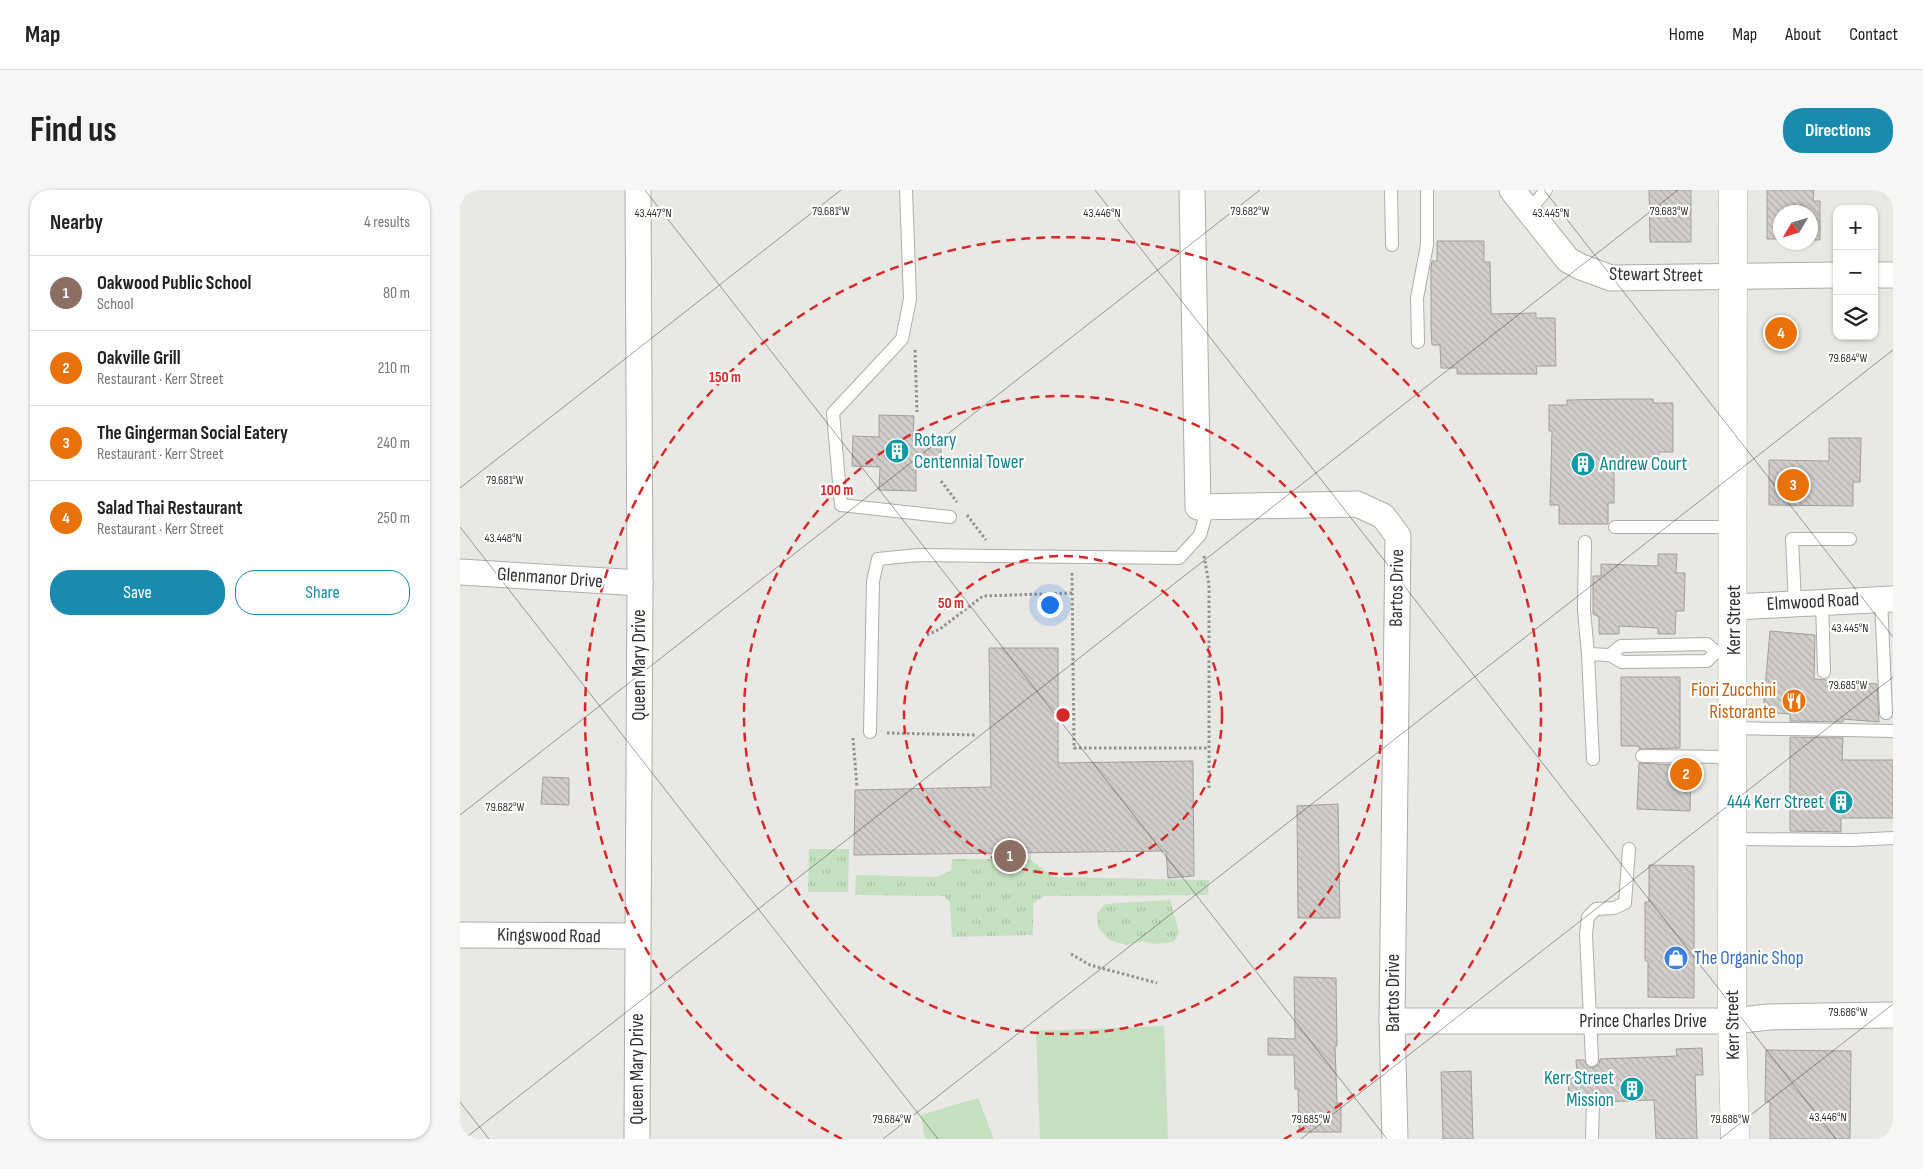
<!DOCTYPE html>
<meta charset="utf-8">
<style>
:root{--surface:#fff;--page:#f6f6f6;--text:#222;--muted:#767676;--line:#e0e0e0;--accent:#188baf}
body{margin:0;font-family:"Sofia Sans Condensed",sans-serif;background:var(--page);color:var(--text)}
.controls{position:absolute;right:15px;top:15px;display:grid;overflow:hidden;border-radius:10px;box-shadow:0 1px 4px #0004}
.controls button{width:45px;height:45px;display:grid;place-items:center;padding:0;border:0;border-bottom:1px solid var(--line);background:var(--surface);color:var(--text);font:25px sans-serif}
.compass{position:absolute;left:1313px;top:15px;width:45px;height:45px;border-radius:50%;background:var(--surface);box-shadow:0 1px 4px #0004;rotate:232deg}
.you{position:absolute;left:589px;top:414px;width:18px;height:18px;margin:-12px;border:4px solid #fff;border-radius:50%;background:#1a73e8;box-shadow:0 0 0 8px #1a73e833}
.badge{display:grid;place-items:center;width:32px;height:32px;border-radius:50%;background:var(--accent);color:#fff;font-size:16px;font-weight:700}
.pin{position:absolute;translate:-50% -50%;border:2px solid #fff;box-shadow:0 1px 5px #0006}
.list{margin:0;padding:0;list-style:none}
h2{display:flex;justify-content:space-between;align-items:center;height:65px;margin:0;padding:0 20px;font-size:21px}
h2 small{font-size:16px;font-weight:400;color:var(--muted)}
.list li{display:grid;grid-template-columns:32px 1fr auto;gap:15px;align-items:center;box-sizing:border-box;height:75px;padding:0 20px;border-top:1px solid var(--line)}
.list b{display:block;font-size:19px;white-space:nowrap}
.list p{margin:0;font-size:16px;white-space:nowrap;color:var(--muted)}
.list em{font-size:16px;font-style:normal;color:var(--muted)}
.actions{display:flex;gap:10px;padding:15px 20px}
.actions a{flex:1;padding:11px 0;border:1px solid var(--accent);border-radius:20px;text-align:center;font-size:18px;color:var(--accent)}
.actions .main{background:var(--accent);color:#fff}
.icon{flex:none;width:28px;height:28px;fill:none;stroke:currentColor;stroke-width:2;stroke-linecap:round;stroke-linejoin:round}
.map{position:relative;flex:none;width:1433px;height:949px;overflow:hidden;border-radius:20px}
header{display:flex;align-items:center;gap:30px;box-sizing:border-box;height:70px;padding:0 25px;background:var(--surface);border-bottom:1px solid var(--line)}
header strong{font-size:24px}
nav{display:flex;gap:28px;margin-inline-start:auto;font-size:18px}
.intro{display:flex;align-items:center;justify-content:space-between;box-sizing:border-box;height:120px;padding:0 30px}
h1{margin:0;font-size:35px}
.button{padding:12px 22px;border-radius:20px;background:var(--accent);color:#fff;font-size:18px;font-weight:700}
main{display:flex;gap:30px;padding:0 30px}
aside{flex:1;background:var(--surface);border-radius:20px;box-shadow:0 1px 4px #0004}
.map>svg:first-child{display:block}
.grass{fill:url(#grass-tufts)}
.pitch{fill:#c4e0c1}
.building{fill:url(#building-back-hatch);stroke:#a2a09d}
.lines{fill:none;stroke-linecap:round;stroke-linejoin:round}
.service-casing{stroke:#b0adaa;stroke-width:14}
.minor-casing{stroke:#b0adaa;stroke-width:27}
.secondary-casing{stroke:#b0adaa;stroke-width:29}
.path{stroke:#92918e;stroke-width:3;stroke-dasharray:2.5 2.5;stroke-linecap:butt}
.service{stroke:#fff;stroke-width:12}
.minor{stroke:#fff;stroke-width:25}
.secondary{stroke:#fff;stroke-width:28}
.ticks{fill:none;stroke:#32312f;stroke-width:1;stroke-opacity:0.45}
.ring{fill:none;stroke:#d62828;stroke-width:2.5;stroke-dasharray:9 6}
.labels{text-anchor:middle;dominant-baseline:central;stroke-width:4.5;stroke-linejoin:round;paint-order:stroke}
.street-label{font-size:19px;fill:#32312f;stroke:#fff}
.culture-label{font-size:19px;fill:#0d838f;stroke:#fff;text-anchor:start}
.food-label{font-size:19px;fill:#c56008;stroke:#fff;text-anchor:end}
.shop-label{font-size:19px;fill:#366cbe;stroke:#fff;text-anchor:start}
.ticks-label{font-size:12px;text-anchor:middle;fill:#32312f;stroke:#fff;stroke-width:4.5;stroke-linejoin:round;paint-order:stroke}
.centre{fill:#d62828;stroke:#fff;stroke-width:2.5}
.ring-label{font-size:15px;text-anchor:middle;font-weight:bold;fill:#d62828;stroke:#fff;stroke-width:4.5;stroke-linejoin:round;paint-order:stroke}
</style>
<header>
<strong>Map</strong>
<nav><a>Home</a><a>Map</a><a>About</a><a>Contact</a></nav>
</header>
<div class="intro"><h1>Find us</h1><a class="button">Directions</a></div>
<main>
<aside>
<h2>Nearby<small>4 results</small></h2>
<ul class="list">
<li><span class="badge" style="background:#8d6e63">1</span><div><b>Oakwood Public School</b><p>School</p></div><em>80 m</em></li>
<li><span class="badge" style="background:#e8710a">2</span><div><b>Oakville Grill</b><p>Restaurant · Kerr Street</p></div><em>210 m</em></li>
<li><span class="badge" style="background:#e8710a">3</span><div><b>The Gingerman Social Eatery</b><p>Restaurant · Kerr Street</p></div><em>240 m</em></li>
<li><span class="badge" style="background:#e8710a">4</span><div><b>Salad Thai Restaurant</b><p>Restaurant · Kerr Street</p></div><em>250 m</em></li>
</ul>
<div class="actions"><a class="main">Save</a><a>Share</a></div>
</aside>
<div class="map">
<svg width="1433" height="949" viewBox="0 0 1433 949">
<defs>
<pattern id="grass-tufts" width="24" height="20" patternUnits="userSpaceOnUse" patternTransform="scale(1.25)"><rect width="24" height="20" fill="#c4e0c1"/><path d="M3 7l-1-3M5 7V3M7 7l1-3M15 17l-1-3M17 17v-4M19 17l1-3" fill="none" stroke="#a9c1a6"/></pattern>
<pattern id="building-back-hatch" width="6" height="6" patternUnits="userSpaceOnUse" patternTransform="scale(1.25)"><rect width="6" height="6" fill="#d0cdca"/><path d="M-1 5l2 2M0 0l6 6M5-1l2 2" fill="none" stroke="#b3b0ae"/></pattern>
</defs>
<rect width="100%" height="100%" fill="#eae8e4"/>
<g class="grass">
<polygon points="349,659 389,659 388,702 348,702"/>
<polygon points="492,669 569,669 594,687 749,690 748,705 585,706 573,713 573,745 492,747 490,712 484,706 395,705 396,685 476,687 491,681"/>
<polygon points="710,710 719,743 714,752 693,754 683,751 667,755 649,750 638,737 637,724 645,714"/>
</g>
<g class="pitch">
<polygon points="704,836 708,949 580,949 576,841"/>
<polygon points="518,908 534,949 465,949 461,925"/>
</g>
<g class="building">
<polygon points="1189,0 1231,0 1231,52 1190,52"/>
<polygon points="1307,0 1354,0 1353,11 1360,11 1360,50 1350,50 1350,22 1320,22 1320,49 1307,49"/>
<polygon points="977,51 1024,51 1024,72 1030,72 1031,124 1076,123 1076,128 1095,128 1096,176 1076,176 1077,184 997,184 997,178 981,178 980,155 972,155 971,139 971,77 972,71 977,71"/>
<polygon points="1160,209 1193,209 1193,213 1213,213 1213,262 1199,262 1199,270 1154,270 1154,313 1148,313 1148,334 1099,334 1099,315 1090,315 1092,241 1089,241 1089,215 1107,215 1107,210"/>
<polygon points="419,225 454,226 453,248 481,249 481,274 456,274 456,301 419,300 420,277 392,276 393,246 419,247"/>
<polygon points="1369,248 1401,248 1400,292 1393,292 1393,316 1309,315 1309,270 1369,271"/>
<polygon points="1198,364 1217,364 1216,383 1225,383 1224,421 1216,421 1215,444 1198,444 1198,438 1159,436 1159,444 1139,444 1139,427 1133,424 1133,386 1141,386 1141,374 1198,376"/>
<polygon points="1310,441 1355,445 1354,489 1417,494 1419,532 1383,529 1383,532 1330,531 1330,524 1303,522"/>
<polygon points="529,458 598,458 598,573 733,571 734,686 708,688 706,661 394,665 395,600 531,597"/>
<polygon points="1161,487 1220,487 1220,558 1179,559 1179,556 1161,556"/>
<polygon points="1330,547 1383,548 1382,570 1433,570 1433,628 1381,628 1381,642 1330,641"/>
<polygon points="1179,573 1231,576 1230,621 1177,619"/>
<polygon points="83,587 109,588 109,615 81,614"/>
<polygon points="878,614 880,728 838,728 837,616"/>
<polygon points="1189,675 1234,676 1234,808 1188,807 1188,771 1185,771 1185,712 1189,712"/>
<polygon points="834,787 876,788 877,856 875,856 877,913 881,913 881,942 839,942 838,899 835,899 834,865 808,865 808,848 835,849"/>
<polygon points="1242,858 1243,885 1235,885 1237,949 1196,949 1194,910 1141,912 1138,905 1133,904 1126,907 1125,913 1109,913 1108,887 1117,887 1116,870 1124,870 1128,877 1133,878 1139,874 1140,869 1217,866 1216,859"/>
<polygon points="1306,860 1391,861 1390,949 1310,949 1310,912 1305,912"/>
<polygon points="1011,881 1013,949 983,949 981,882"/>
</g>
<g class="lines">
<defs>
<g id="service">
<polyline points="446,0 450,109 442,149 373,223 381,315 490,327"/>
<polyline points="931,0 932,55"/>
<polyline points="1070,20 1086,0"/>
<polyline points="958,152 957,108 967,55 967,0"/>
<polyline points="1155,337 1274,337"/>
<polyline points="1125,352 1124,420 1128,464"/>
<polyline points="1421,409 1426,523"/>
<polyline points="1362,411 1364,482"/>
<polyline points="1335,413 1332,349 1390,349"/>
<polyline points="1256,462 1247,471 1162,472 1150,465 1161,456 1247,454 1256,462 1274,462"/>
<polyline points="1273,538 1433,541"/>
<polyline points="410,542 413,391 418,369 458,365 719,368 740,345 748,317"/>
<polyline points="1182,566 1273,567"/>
<polyline points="1133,569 1128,464 1150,465"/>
<polyline points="1273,649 1393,650 1433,648"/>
<polyline points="1132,870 1126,744 1128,727 1136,719 1154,718 1165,713 1169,659"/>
<polyline points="1132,949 1133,912"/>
</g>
<g id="minor">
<polyline points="732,0 738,317 897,314 923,326 938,346 932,831 935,949"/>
<polyline points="1052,0 1108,70 1121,77 1151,88 1377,85"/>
<polyline points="1414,85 1433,85"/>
<polyline points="0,382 180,393"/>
<polyline points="1274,417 1433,409"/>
<polyline points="0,745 177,746"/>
<polyline points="932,831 1272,831 1309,827 1433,825"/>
<polyline points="177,949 180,393 178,0"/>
</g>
<polyline id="secondary" points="1273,0 1272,831 1275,949"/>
</defs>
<use href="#service" class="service-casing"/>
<use href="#minor" class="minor-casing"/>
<use href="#secondary" class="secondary-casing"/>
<g class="path">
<polyline points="455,160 457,222"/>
<polyline points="481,291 497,312"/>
<polyline points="507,325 526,350"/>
<polyline points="744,366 749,394 749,599"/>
<polyline points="612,383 614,558 749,558"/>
<polyline points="467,445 480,439 523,406 612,403"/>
<polyline points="427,543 515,545"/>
<polyline points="393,548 397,597"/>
<polyline points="611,764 630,775 697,793"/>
</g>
<use href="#service" class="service"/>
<use href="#minor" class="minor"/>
<use href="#secondary" class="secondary"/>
</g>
<path class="ticks" d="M185,0L927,949M635,0L1376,949M1084,0L1433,447M0,298L381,0M0,337L478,949M0,625L800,0M0,912L29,949M4,949L1218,0M423,949L1433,160M841,949L1433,487M1260,949L1433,814"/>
<g class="ring">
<circle cx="603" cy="525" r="159"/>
<circle cx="603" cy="525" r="319"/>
<path d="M382 949A478 478 0 1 1 824 949"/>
</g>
<defs>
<symbol id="building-disc" viewBox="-11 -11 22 22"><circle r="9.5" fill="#0f9aa8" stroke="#fff"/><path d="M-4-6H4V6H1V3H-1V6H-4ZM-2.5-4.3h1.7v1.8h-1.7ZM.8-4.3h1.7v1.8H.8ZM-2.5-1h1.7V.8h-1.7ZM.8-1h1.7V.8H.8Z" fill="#fff"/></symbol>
<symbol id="restaurant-disc" viewBox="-11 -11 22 22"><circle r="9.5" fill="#e8710a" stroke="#fff"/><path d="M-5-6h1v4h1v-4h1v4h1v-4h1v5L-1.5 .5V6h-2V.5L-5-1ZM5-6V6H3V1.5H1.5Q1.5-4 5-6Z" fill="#fff"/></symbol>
<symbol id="shop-disc" viewBox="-11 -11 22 22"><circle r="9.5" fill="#3f7fe0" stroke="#fff"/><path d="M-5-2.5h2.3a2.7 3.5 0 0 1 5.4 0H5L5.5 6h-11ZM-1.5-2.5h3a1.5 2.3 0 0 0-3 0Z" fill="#fff"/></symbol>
</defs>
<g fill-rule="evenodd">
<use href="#building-disc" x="423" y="247" width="28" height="28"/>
<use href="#building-disc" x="1109" y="260" width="28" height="28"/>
<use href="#restaurant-disc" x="1320" y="497" width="28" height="28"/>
<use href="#building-disc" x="1367" y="598" width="28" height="28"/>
<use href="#shop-disc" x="1202" y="754" width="28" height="28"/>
<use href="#building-disc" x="1158" y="885" width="28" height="28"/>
</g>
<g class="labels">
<g class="street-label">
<text transform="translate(1196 85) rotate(1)">Stewart Street</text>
<text transform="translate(90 388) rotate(4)">Glenmanor Drive</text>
<text transform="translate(937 398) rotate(-89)">Bartos Drive</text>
<text transform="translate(1353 412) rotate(-3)">Elmwood Road</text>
<text transform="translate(1274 430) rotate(-90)">Kerr Street</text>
<text transform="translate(179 475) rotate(-90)">Queen Mary Drive</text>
<text transform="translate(89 746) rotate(1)">Kingswood Road</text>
<text transform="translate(933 803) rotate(-90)">Bartos Drive</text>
<text x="1183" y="831">Prince Charles Drive</text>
<text transform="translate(1273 835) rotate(-91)">Kerr Street</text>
<text transform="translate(177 879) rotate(-90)">Queen Mary Drive</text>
</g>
<g class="culture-label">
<text x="454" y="250">Rotary<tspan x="454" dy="22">Centennial Tower</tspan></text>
<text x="1140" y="274">Andrew Court</text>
<text x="1364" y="612" text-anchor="end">444 Kerr Street</text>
<text x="1154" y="888" text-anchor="end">Kerr Street<tspan x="1154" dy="22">Mission</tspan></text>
</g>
<g class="food-label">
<text x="1316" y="500">Fiori Zucchini<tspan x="1316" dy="22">Ristorante</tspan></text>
</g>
<g class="shop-label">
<text x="1234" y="768">The Organic Shop</text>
</g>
</g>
<g class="ticks-label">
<text x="371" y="25">79.681°W</text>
<text x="790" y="25">79.682°W</text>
<text x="1209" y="25">79.683°W</text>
<text x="193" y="27">43.447°N</text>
<text x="642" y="27">43.446°N</text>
<text x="1091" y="27">43.445°N</text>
<text x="1388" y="172">79.684°W</text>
<text x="45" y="294">79.681°W</text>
<text x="43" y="352">43.448°N</text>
<text x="1390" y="442">43.445°N</text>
<text x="1388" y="499">79.685°W</text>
<text x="45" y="621">79.682°W</text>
<text x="1388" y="826">79.686°W</text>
<text x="1368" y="931">43.446°N</text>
<text x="432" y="933">79.684°W</text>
<text x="851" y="933">79.685°W</text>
<text x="1270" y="933">79.686°W</text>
</g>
<circle cx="603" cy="525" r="8" class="centre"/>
<g class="ring-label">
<text x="265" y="192">150 m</text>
<text x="377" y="305">100 m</text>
<text x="491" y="418">50 m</text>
</g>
</svg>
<div class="controls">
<button>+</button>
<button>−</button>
<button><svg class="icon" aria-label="layers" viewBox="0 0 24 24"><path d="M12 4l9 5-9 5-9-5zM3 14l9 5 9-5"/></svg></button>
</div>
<svg class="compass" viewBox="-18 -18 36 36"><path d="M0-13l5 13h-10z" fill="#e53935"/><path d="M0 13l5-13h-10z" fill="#767676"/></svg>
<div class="you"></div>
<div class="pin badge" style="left:550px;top:666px;background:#8d6e63">1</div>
<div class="pin badge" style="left:1226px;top:584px;background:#e8710a">2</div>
<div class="pin badge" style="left:1333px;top:295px;background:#e8710a">3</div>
<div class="pin badge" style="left:1321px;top:143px;background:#e8710a">4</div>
</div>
</main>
